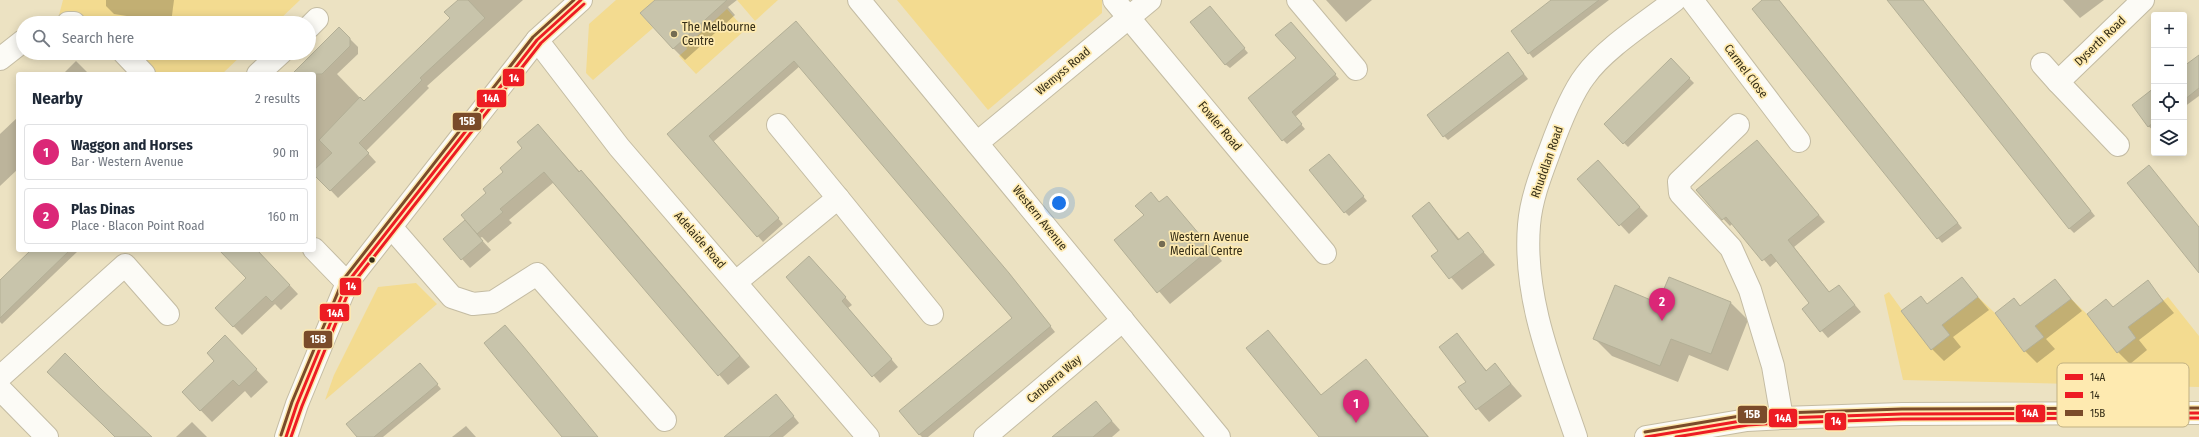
<!DOCTYPE html>
<meta charset="utf-8">
<style>
:root{--surface:#fff;--page:#f2f2f3;--text:#1f2937;--muted:#747a83;--line:#e0e1e3;--accent:#db2777}
body{margin:0;font-family:"Fira Sans Condensed",sans-serif;background:var(--page);color:var(--text)}
.controls{position:absolute;right:12px;top:12px;display:grid;overflow:hidden;border-radius:4px;box-shadow:0 2px 10px #0003}
.controls button{width:36px;height:36px;display:grid;place-items:center;padding:0;border:0;border-bottom:1px solid var(--line);background:var(--surface);color:var(--text);font:20px sans-serif}
.you{position:absolute;left:1059px;top:203px;width:14px;height:14px;margin:-10px;border:3px solid #fff;border-radius:50%;background:#1a73e8;box-shadow:0 0 0 6px #1a73e833}
.badge{display:grid;place-items:center;width:26px;height:26px;border-radius:50%;background:var(--accent);color:#fff;font-size:13px;font-weight:700}
.pin{position:absolute;translate:-50% -33px;filter:drop-shadow(0 1px 2px #0008)}
.pin::after{content:'';position:absolute;top:21px;width:14px;height:12px;background:inherit;clip-path:polygon(0 0,100% 0,50% 100%)}
.list{margin:0;padding:0;list-style:none}
h2{display:flex;justify-content:space-between;align-items:center;height:52px;margin:0;padding:0 16px;font-size:17px}
h2 small{font-size:13px;font-weight:400;color:var(--muted)}
.list li{display:grid;grid-template-columns:26px 1fr auto;gap:12px;align-items:center;box-sizing:border-box;height:56px;margin:0 8px 8px;padding:0 8px;border:1px solid var(--line);border-radius:4px}
.list b{display:block;font-size:15px;white-space:nowrap}
.list p{margin:0;font-size:13px;white-space:nowrap;color:var(--muted)}
.list em{font-size:13px;font-style:normal;color:var(--muted)}
.icon{flex:none;width:22px;height:22px;fill:none;stroke:currentColor;stroke-width:2;stroke-linecap:round;stroke-linejoin:round}
.map{position:relative;flex:none;width:2199px;height:437px;overflow:hidden}
.search{position:absolute;background:var(--surface);box-shadow:0 2px 10px #0003;left:16px;top:16px;width:300px;height:44px;display:flex;align-items:center;gap:10px;box-sizing:border-box;padding:0 14px;border-radius:22px;color:var(--muted);font-size:15px}
.panel{position:absolute;background:var(--surface);box-shadow:0 2px 10px #0003;left:16px;top:72px;width:300px;height:180px;border-radius:4px}
.map>svg:first-child{display:block}
.green{fill:#f3db90}
.shadow{fill:#0003}
.building{fill:#c8c4ab;stroke:#b3af96}
.lines{fill:none;stroke-linecap:round;stroke-linejoin:round}
.minor-casing{stroke:#c4bca3;stroke-width:24}
.minor{stroke:#fcfbf6;stroke-width:22}
.bus-1-casing{stroke:#feeab0;stroke-width:6}
.bus-2-casing{stroke:#feeab0;stroke-width:6}
.bus-3-casing{stroke:#feeab0;stroke-width:6}
.bus-1{stroke:#ed1c23;stroke-width:3}
.bus-2{stroke:#ed1c23;stroke-width:3}
.bus-3{stroke:#7a4b2a;stroke-width:3}
.poi-dot{fill:#746c52;stroke:#feeab0;stroke-width:1.5}
.bus-dot{fill:#342d16;stroke:#feeab0;stroke-width:1.5}
.labels{text-anchor:middle;dominant-baseline:central;stroke-width:3.5;stroke-linejoin:round;paint-order:stroke}
.poi-label{font-size:12px;fill:#342d16;stroke:#feeab0;text-anchor:start}
.street-label{font-size:12px;fill:#342d16;stroke:#feeab0}
.key{fill:#feeab0;stroke:#c1b182;stroke-width:1}
.key-label{font-size:11px;fill:#342d16}
.line-badge{stroke:#feeab0;stroke-width:1.5}
.badge-label{font-size:11px;text-anchor:middle;font-weight:bold;fill:#fff}
</style>
<div class="map">
<svg width="2199" height="437" viewBox="0 0 2199 437">
<rect width="100%" height="100%" fill="#ece2c2"/>
<g class="green">
<polygon points="63,0 300,0 276,23 95,23 75,16 58,19"/>
<polygon points="616,0 655,0 640,13 653,28 593,80 586,73 589,24"/>
<polygon points="737,0 778,0 755,21"/>
<polygon points="897,0 1102,0 1102,13 988,110"/>
<polygon points="727,9 745,30 696,74 679,56 687,49 686,46"/>
<polygon points="131,53 244,53 222,74 152,74"/>
<polygon points="416,283 437,304 325,400 334,375 378,287"/>
<polygon points="1889,292 1931,350 1950,335 1942,325 1978,297 1995,313 2024,352 2035,326 2071,299 2087,314 2128,327 2168,297 2199,336 2199,387 1903,380 1884,295"/>
</g>
<g class="shadow">
<polygon points="106,0 174,0 171,23 114,14 106,6"/>
<polygon points="459,0 523,0 427,86 429,88 366,151 376,162 338,198 314,173 314,74 294,74 339,28 358,47 358,54 337,74 364,102 452,18"/>
<polygon points="657,0 737,0 728,7 735,15 685,60 673,48"/>
<polygon points="1326,0 1372,0 1346,22"/>
<polygon points="1553,0 1609,0 1533,58 1512,31"/>
<polygon points="1764,0 1779,0 1962,228 1942,243 1753,9"/>
<polygon points="1888,0 1922,0 2095,216 2074,233 2069,228"/>
<polygon points="2063,0 2104,0 2080,18"/>
<polygon points="1214,12 1248,53 1230,68 1225,64"/>
<polygon points="796,23 1014,280 1055,332 928,437 922,437 919,434 1013,319 800,66 713,142 783,224 763,242 668,134"/>
<polygon points="1295,28 1339,79 1295,117 1305,129 1287,144 1283,140 1297,59"/>
<polygon points="2199,56 2199,96 2184,107 2184,67"/>
<polygon points="1512,58 1528,79 1448,140 1444,136"/>
<polygon points="1671,60 1694,83 1628,147 1605,124"/>
<polygon points="76,61 89,74 63,74"/>
<polygon points="2154,90 2154,129 2153,130 2148,126"/>
<polygon points="18,117 18,169 0,186 0,134"/>
<polygon points="538,125 580,172 581,171 591,181 750,367 728,385 554,182 509,220 512,223 488,243 482,237 480,238 491,250 470,268 462,259 488,193 524,148"/>
<polygon points="1757,141 1825,222 1794,247 1830,293 1839,286 1861,312 1828,338 1803,309 1811,304 1778,260 1770,267 1733,223 1730,226 1697,191"/>
<polygon points="1333,159 1367,201 1349,216 1345,212"/>
<polygon points="1606,170 1648,216 1629,234 1578,179"/>
<polygon points="1151,194 1160,203 1167,197 1222,261 1170,304 1115,240 1145,216"/>
<polygon points="1429,203 1460,240 1468,234 1495,265 1462,290 1432,256 1440,251"/>
<polygon points="33,250 79,250 2,324 0,322 0,282"/>
<polygon points="221,250 257,250 298,294 281,310 275,304 242,335 216,308 248,278"/>
<polygon points="816,264 852,305 848,308 898,367 880,383 787,277"/>
<polygon points="1669,278 1731,303 1748,320 1728,371 1689,355 1678,382 1612,356 1595,339 1659,304"/>
<polygon points="1962,278 1989,310 1953,337 1961,347 1944,361 1932,349 1928,305"/>
<polygon points="2055,280 2082,311 2046,339 2055,349 2037,363 2025,351 2014,299 2021,307"/>
<polygon points="2148,282 2174,313 2139,340 2147,350 2130,364 2118,352 2114,308"/>
<polygon points="1268,331 1322,396 1366,361 1429,437 1320,437"/>
<polygon points="1456,335 1487,371 1495,365 1522,396 1489,422 1460,388 1467,382"/>
<polygon points="237,349 268,382 251,398 245,391 212,422 183,392"/>
<polygon points="424,369 441,389 383,437 358,437"/>
<polygon points="782,402 799,423 783,437 725,437"/>
<polygon points="1096,403 1120,430 1112,437 1053,437"/>
<polygon points="192,422 207,437 176,437"/>
<polygon points="466,426 476,437 452,437"/>
</g>
<g class="building">
<polygon points="458,0 468,0 485,18 420,78 422,80 359,143 369,153 330,191 314,175 314,170 332,153 319,140 360,97 364,101 450,18 444,12"/>
<polygon points="655,0 727,0 673,49 640,13"/>
<polygon points="1551,0 1599,0 1528,54 1511,31"/>
<polygon points="1762,0 1779,0 1958,223 1937,239 1752,9"/>
<polygon points="1887,0 1923,0 2091,211 2069,229"/>
<polygon points="1210,6 1245,48 1225,65 1190,22"/>
<polygon points="796,21 1009,273 1051,326 919,435 899,411 1012,318 794,61 709,136 779,218 757,237 667,134"/>
<polygon points="1291,22 1336,74 1292,112 1302,124 1282,141 1248,98 1296,58 1275,35"/>
<polygon points="339,27 350,38 350,46 322,74 292,74"/>
<polygon points="1508,52 1524,74 1443,137 1427,115"/>
<polygon points="2199,55 2199,88 2184,100 2184,66"/>
<polygon points="1671,58 1690,78 1623,144 1604,124"/>
<polygon points="2154,88 2154,122 2148,127 2132,105"/>
<polygon points="538,124 579,172 581,170 740,356 718,376 544,172 500,209 503,212 477,234 461,215 486,193 483,189 503,172 500,168 522,148 517,142"/>
<polygon points="1757,140 1819,215 1788,240 1829,292 1839,285 1855,305 1820,332 1802,309 1809,303 1771,254 1762,261 1726,217 1722,220 1696,190"/>
<polygon points="1329,154 1364,196 1344,213 1309,170"/>
<polygon points="1598,160 1640,207 1619,226 1577,179"/>
<polygon points="2149,165 2199,227 2199,273 2127,183"/>
<polygon points="1151,192 1159,202 1167,196 1211,248 1157,293 1114,240 1144,215 1135,206"/>
<polygon points="1429,202 1458,240 1468,232 1484,252 1449,279 1431,256 1438,251 1412,216"/>
<polygon points="465,220 483,241 461,260 443,239"/>
<polygon points="31,250 70,250 0,318 0,280"/>
<polygon points="219,250 257,250 290,285 272,302 266,296 233,327 215,308 246,278"/>
<polygon points="809,256 846,297 842,301 892,359 872,377 786,277"/>
<polygon points="1669,277 1731,302 1711,354 1671,339 1660,366 1593,339 1615,285 1658,303"/>
<polygon points="1962,277 1978,297 1942,325 1950,335 1931,350 1901,311 1921,296 1927,304"/>
<polygon points="2055,279 2071,299 2035,326 2044,337 2024,352 1995,313 2014,298 2020,306"/>
<polygon points="2148,280 2163,301 2128,327 2136,338 2117,353 2087,314 2106,299 2113,307"/>
<polygon points="505,325 523,346 598,437 562,437 501,364 484,343"/>
<polygon points="1268,330 1321,395 1366,359 1428,437 1319,437 1246,348"/>
<polygon points="1457,333 1486,371 1495,363 1511,384 1476,410 1458,387 1466,382 1439,347"/>
<polygon points="225,335 257,369 239,386 233,380 200,411 182,392 214,361 207,353"/>
<polygon points="65,353 101,389 152,437 115,437 102,424 47,372"/>
<polygon points="420,363 438,384 374,437 357,437 346,424"/>
<polygon points="776,394 794,416 769,437 724,437"/>
<polygon points="1096,401 1112,421 1093,437 1052,437"/>
</g>
<g class="lines">
<defs>
<g id="minor">
<polyline points="859,0 1219,437"/>
<polyline points="1114,0 1325,253"/>
<polyline points="1298,0 1356,69"/>
<polyline points="1692,0 1799,141"/>
<polyline points="68,23 74,23"/>
<polyline points="309,27 317,19"/>
<polyline points="537,40 619,147 868,437"/>
<polyline points="124,53 144,74"/>
<polyline points="0,59 23,41"/>
<polyline points="2042,64 2058,82"/>
<polyline points="258,74 281,53"/>
<polyline points="778,125 838,198"/>
<polyline points="1738,125 1679,182 1680,193 1731,248 1750,290 1773,366 1782,418"/>
<polyline points="977,143 1150,0"/>
<polyline points="2118,145 2058,82 2143,0"/>
<polyline points="391,227 452,297 473,304 493,302 537,274 665,420"/>
<polyline points="314,249 347,283"/>
<polyline points="736,282 838,198 932,314"/>
<polyline points="0,377 125,265 168,314"/>
<polyline points="0,389 47,437"/>
<polyline points="286,437 297,404 347,283 537,40 581,0"/>
<polyline points="985,437 1123,320"/>
<path d="M1576,437C1553,369 1523,299 1529,225C1531,199 1541,174 1550,150C1558,128 1571,94 1585,76C1605,48 1647,22 1675,0"/>
<polyline points="1646,437 1747,420 1782,418 1902,414 2199,413"/>
</g>
</defs>
<use href="#minor" class="minor-casing"/>
<use href="#minor" class="minor"/>
<defs>
<g id="bus-1">
<polyline points="286,437 297,404 347,283 537,40 581,0"/>
<polyline points="1646,437 1747,420 1782,418 1902,414 2199,413"/>
</g>
<g id="bus-2">
<polyline points="291,437 302,406 351,286 541,43 584,4"/>
<polyline points="1676,437 1748,425 1782,423 1902,419 2199,418"/>
</g>
<g id="bus-3">
<polyline points="1645,432 1746,415 1782,413 1902,409 2199,408"/>
<polyline points="281,435 292,402 343,280 533,37 574,0"/>
</g>
</defs>
<use href="#bus-1" class="bus-1-casing"/>
<use href="#bus-2" class="bus-2-casing"/>
<use href="#bus-3" class="bus-3-casing"/>
<use href="#bus-1" class="bus-1"/>
<use href="#bus-2" class="bus-2"/>
<use href="#bus-3" class="bus-3"/>
</g>
<g class="poi-dot">
<circle cx="674" cy="34" r="4"/>
<circle cx="1162" cy="244" r="4"/>
</g>
<circle class="bus-dot" cx="372" cy="260" r="3.5"/>
<g class="labels">
<g class="poi-label">
<text x="682" y="27">The Melbourne<tspan x="682" dy="14">Centre</tspan></text>
<text x="1170" y="237">Western Avenue<tspan x="1170" dy="14">Medical Centre</tspan></text>
</g>
<g class="street-label">
<text transform="translate(2100 41) rotate(-44)">Dyserth Road</text>
<text transform="translate(1063 71) rotate(-40)">Wemyss Road</text>
<text transform="translate(1746 71) rotate(53)">Carmel Close</text>
<text transform="translate(1220 126) rotate(50)">Fowler Road</text>
<text transform="translate(1547 162) rotate(-71)">Rhuddlan Road</text>
<text transform="translate(1040 218) rotate(51)">Western Avenue</text>
<text transform="translate(700 240) rotate(49)">Adelaide Road</text>
<text transform="translate(1054 379) rotate(-40)">Canberra Way</text>
</g>
</g>
<rect x="2057" y="363" width="132" height="64" rx="6" class="key"/>
<rect x="2065" y="374" width="18" height="6" fill="#ed1c23"/>
<rect x="2065" y="392" width="18" height="6" fill="#ed1c23"/>
<rect x="2065" y="410" width="18" height="6" fill="#7a4b2a"/>
<g class="key-label">
<text x="2090" y="381">14A</text>
<text x="2090" y="399">14</text>
<text x="2090" y="417">15B</text>
</g>
<g class="line-badge">
<rect x="502" y="68" width="23" height="19" rx="4" fill="#ed1c23"/>
<rect x="476" y="89" width="31" height="19" rx="4" fill="#ed1c23"/>
<rect x="452" y="112" width="30" height="19" rx="4" fill="#7a4b2a"/>
<rect x="339" y="277" width="23" height="19" rx="4" fill="#ed1c23"/>
<rect x="319" y="303" width="31" height="19" rx="4" fill="#ed1c23"/>
<rect x="303" y="330" width="30" height="19" rx="4" fill="#7a4b2a"/>
<rect x="2015" y="404" width="31" height="19" rx="4" fill="#ed1c23"/>
<rect x="1737" y="405" width="31" height="19" rx="4" fill="#7a4b2a"/>
<rect x="1768" y="408" width="30" height="20" rx="4" fill="#ed1c23"/>
<rect x="1824" y="412" width="23" height="19" rx="4" fill="#ed1c23"/>
</g>
<g class="badge-label">
<text x="514" y="82">14</text>
<text x="491" y="102">14A</text>
<text x="467" y="125">15B</text>
<text x="351" y="290">14</text>
<text x="335" y="317">14A</text>
<text x="318" y="343">15B</text>
<text x="2030" y="417">14A</text>
<text x="1752" y="418">15B</text>
<text x="1783" y="422">14A</text>
<text x="1836" y="425">14</text>
</g>
</svg>
<div class="controls">
<button>+</button>
<button>−</button>
<button><svg class="icon" aria-label="locate" viewBox="0 0 24 24"><circle cx="12" cy="12" r="6"/><path d="M12 2v4M12 18v4M2 12h4M18 12h4"/></svg></button>
<button><svg class="icon" aria-label="layers" viewBox="0 0 24 24"><path d="M12 4l9 5-9 5-9-5zM3 14l9 5 9-5"/></svg></button>
</div>
<div class="you"></div>
<div class="pin badge" style="left:1356px;top:423px">1</div>
<div class="pin badge" style="left:1662px;top:321px">2</div>
<div class="search"><svg class="icon" aria-label="search" viewBox="0 0 24 24"><circle cx="10" cy="10" r="6"/><path d="M15 15l6 6"/></svg>Search here</div>
<section class="panel">
<h2>Nearby<small>2 results</small></h2>
<ul class="list">
<li><span class="badge">1</span><div><b>Waggon and Horses</b><p>Bar · Western Avenue</p></div><em>90 m</em></li>
<li><span class="badge">2</span><div><b>Plas Dinas</b><p>Place · Blacon Point Road</p></div><em>160 m</em></li>
</ul>
</section>
</div>
